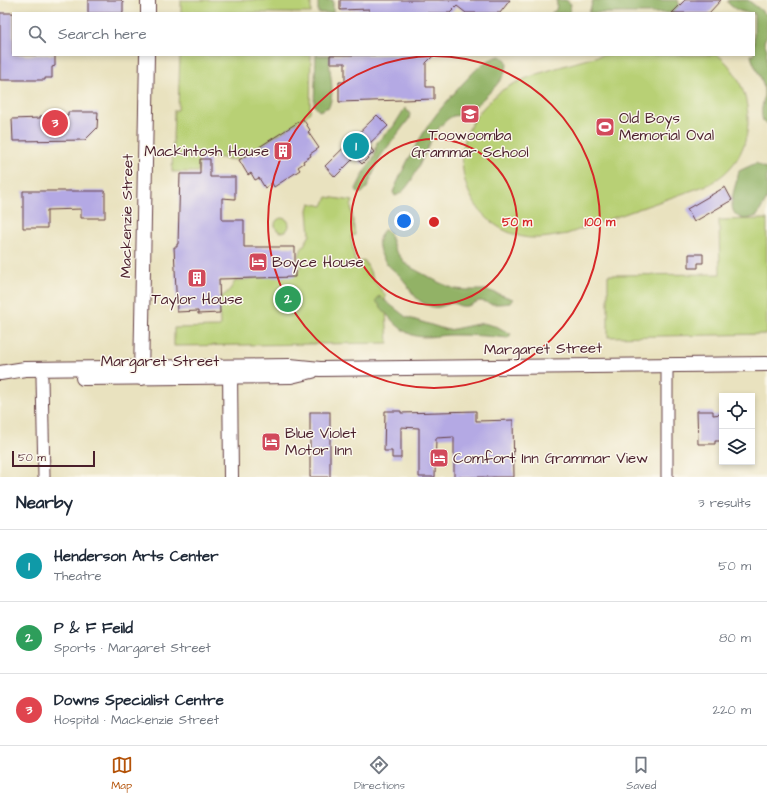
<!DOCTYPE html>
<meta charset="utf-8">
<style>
:root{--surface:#fff;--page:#f6f6f7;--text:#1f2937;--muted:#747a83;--line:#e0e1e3;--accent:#b45309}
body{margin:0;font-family:"Architects Daughter",sans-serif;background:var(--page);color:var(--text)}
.controls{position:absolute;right:12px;bottom:12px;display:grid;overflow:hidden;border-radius:0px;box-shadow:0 2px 6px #0003}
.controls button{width:36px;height:36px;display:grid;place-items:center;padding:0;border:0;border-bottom:1px solid var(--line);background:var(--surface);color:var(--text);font:20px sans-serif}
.scale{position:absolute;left:12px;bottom:10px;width:83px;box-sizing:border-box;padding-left:4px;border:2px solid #4a1f2b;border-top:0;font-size:11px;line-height:14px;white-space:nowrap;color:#4a1f2b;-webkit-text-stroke:3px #fbf7ec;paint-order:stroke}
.you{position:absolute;left:404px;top:221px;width:14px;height:14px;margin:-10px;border:3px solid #fff;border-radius:50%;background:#1a73e8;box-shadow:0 0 0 6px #1a73e833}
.badge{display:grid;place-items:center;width:26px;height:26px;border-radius:50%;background:var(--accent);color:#fff;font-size:13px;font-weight:700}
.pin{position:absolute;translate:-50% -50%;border:2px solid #fff;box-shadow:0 1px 4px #0006}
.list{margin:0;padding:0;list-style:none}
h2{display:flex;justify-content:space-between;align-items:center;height:52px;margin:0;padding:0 16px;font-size:17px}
h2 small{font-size:13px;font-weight:400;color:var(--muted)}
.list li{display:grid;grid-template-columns:26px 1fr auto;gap:12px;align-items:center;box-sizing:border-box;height:72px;padding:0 16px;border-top:1px solid var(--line)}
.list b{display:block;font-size:15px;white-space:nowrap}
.list p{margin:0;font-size:13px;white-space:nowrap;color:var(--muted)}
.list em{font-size:13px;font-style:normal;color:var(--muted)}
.icon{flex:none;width:22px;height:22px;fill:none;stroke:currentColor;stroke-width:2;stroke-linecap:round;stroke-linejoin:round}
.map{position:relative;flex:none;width:767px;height:477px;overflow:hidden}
.search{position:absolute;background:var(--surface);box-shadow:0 2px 6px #0003;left:12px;right:12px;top:12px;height:44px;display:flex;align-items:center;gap:10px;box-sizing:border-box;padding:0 14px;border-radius:0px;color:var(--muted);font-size:15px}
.sheet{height:268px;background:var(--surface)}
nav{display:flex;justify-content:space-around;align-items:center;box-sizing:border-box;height:56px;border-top:1px solid var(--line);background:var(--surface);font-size:11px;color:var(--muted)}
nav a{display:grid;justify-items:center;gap:2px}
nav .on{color:var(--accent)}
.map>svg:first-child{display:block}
.green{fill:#b8d075;stroke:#817850}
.forest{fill:#92b266;stroke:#6e6848}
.building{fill:#b4a9e4}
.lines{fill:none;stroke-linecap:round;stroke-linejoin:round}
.minor-casing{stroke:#623c41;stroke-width:13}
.tertiary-casing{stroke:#623c41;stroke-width:16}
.minor{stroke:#fff;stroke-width:11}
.tertiary{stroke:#fff;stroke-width:14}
.ring{fill:none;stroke:#d62828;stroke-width:2}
.labels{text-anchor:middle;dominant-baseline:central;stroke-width:3;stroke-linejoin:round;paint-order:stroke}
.poi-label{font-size:15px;fill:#4a1f2b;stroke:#fbf7ec;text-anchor:start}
.street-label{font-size:15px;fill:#4a1f2b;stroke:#fbf7ec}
.centre{fill:#d62828;stroke:#fbf7ec;stroke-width:2}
.ring-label{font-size:12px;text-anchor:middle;font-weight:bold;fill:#d62828;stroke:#fbf7ec;stroke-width:3;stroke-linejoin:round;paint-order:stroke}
</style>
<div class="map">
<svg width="767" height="477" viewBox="0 0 767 477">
<rect width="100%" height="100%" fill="#fbf7ec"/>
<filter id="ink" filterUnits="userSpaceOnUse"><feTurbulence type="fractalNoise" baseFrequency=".025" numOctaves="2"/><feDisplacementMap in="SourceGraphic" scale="8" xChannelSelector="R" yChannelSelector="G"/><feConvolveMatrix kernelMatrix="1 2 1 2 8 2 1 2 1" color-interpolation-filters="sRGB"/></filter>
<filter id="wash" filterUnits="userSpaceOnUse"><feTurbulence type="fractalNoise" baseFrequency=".012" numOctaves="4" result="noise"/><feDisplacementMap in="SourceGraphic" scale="16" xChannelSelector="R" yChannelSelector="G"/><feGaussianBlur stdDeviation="0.9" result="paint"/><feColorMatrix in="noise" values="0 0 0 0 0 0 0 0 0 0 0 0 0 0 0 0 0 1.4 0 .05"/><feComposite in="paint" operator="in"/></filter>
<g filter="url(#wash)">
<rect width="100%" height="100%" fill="#e9e2bf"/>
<g class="green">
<rect x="181" y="0" width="130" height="13"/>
<polygon points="180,55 311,55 310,112 303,119 239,160 224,159 224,158 199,157 198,172 172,172 174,110 178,110"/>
<path d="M602,55H718C753,83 760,142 725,173C721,177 715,180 710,184L567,234C550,237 532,241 516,235C462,218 444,148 484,107C490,101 497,93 504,89C531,73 572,64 602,55Z"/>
<path d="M327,197L353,201L351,206L355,235L351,236L355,262L365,261L375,282L385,295L388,343L174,346V328L220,327L219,298C227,294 231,289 235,281L282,274L294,275L297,273L301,266L299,256L301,250L310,235L308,210L310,203L323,206Z"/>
<circle cx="282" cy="225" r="7"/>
<polygon points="767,219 767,334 608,337 608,275 720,274 719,220"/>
</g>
<g class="forest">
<rect x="318" y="0" width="15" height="13"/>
<polygon points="556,0 566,0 571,4 569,13 551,13 556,10 557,4"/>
<polygon points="593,0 678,0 679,4 677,13 589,13"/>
<path d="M728,0H748L767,15V35L764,42L767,49V124L763,121C759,109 765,102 764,90C763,77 753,67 751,55H754V13C743,13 736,11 728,3Z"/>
<path d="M316,55H330C328,74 336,88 329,107L319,111L314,105Z"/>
<path d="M500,56C501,56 505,59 505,59C516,74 476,104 468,113C463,116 458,115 453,116C448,118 442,124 439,128C425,144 414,191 395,196L393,192C402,171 412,151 424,132C435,114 450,98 464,82C477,69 482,61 500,56Z"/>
<polygon points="405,108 410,114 409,119 380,157 367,188 362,193 358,193 356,189 367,167 374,158 377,142 393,127"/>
<path d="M756,163L767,169V199L757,216C753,217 749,219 745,219C721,215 737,185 739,171Z"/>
<path d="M385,229L389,232L395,250L405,263L412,268L440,283L455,289L468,290H487L513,299L510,303C504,304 497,304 491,304C488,303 483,301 479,301C474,303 469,307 462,306C459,306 456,304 454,303C447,303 440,309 433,307C414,302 412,290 401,277C397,272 391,269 387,264C379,254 374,239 385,229Z"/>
<path d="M379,296L406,317L444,329L449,330L483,323L498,327L511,334L508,338C490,336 471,335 452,335C436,335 421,341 406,332C394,325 385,312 376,301Z"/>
</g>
<g id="blocks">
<g class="building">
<polygon points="88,0 121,0 123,2 123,13 88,13"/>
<polygon points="340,0 510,0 500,13 466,13 457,6 450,13 369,13 369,9 340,10"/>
<polygon points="685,0 721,0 709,13 672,13"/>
<polygon points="0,13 13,13 13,55 55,55 55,66 52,67 52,78 45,78 45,80 0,80"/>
<polygon points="330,55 434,55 426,63 426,87 434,87 434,99 339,102 339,82 345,82 345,63 330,63"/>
<polygon points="68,112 98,112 97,128 85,140 13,141 12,119 40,118 40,116 68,115"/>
<polygon points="377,115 388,126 368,145 374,152 362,164 355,157 335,177 325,166"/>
<polygon points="303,119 310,130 308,132 319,148 310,154 311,156 303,161 304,163 298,167 300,170 274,187 272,183 265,188 259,178 255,180 251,173 248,175 239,160"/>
<polygon points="200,159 210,159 210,177 235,177 235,199 222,198 222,220 244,220 244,247 295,247 295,277 219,279 220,313 198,314 198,311 177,312 174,247 177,247 177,244 178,244 180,174 200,174"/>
<polygon points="725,187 732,200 694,222 687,209"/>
<polygon points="23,191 105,191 105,218 81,218 81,209 47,210 47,228 23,228"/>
<polygon points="689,254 703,254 703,263 698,263 698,268 689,268"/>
<polygon points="385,411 401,411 401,413 476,411 476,421 513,420 514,477 454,477 454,437 436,438 435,477 419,477 419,428 401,427 401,458 392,458 392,451 384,451"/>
<polygon points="697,411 713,411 713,415 722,414 722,441 715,441 715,444 698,444"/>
<rect x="310" y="412" width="20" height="65"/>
</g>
</g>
</g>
<g filter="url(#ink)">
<use href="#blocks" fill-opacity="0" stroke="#623c41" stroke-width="1"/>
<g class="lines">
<defs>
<g id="minor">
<polyline points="667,365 667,477"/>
<polyline points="42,378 44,477"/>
</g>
<g id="tertiary">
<polyline points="148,13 148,0"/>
<polyline points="230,369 231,477"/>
<polyline points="0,373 25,369 290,366 320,369 767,364"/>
<polyline points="83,378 291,376 312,371"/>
<polyline points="141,378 147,55"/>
</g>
</defs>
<use href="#minor" class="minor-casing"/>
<use href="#tertiary" class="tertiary-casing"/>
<use href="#minor" class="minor"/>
<use href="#tertiary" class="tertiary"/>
</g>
</g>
<g class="ring">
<circle cx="434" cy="222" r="83"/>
<circle cx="434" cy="222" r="166"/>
</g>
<defs>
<symbol id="school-square" viewBox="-11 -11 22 22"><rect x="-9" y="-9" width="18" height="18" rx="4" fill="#d1495b" stroke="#fbf7ec"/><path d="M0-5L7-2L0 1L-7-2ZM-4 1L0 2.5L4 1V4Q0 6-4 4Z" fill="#fff"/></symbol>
<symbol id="stadium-square" viewBox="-11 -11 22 22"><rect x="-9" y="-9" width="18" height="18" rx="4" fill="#d1495b" stroke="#fbf7ec"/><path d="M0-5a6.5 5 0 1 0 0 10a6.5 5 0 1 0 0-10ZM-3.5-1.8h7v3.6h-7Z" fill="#fff"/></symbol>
<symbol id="building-square" viewBox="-11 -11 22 22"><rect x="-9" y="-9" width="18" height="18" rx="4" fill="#d1495b" stroke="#fbf7ec"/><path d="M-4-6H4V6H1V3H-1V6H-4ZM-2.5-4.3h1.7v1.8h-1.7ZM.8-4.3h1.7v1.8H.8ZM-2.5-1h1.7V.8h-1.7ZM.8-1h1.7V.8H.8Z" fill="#fff"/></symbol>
<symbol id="hotel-square" viewBox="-11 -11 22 22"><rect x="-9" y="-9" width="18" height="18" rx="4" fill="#d1495b" stroke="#fbf7ec"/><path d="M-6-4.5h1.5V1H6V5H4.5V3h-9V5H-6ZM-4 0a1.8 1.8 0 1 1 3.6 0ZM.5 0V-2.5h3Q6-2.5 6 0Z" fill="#fff"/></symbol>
</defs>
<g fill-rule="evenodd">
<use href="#school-square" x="459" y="103" width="22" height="22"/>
<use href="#stadium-square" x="594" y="116" width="22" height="22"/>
<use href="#building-square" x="272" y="140" width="22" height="22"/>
<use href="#hotel-square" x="247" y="251" width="22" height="22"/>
<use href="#building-square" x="186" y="267" width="22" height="22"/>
<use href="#hotel-square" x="260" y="431" width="22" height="22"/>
<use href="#hotel-square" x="428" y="447" width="22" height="22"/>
</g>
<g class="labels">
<g class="poi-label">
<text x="619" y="118">Old Boys<tspan x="619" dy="17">Memorial Oval</tspan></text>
<text x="470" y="135" text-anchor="middle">Toowoomba<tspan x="470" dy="17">Grammar School</tspan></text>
<text x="269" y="151" text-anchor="end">Mackintosh House</text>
<text x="272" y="262">Boyce House</text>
<text x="197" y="299" text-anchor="middle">Taylor House</text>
<text x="285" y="433">Blue Violet<tspan x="285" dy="17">Motor Inn</tspan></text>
<text x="453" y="458">Comfort Inn Grammar View</text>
</g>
<g class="street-label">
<text transform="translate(127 216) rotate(-89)">Mackenzie Street</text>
<text transform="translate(543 349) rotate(-1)">Margaret Street</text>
<text x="160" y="361">Margaret Street</text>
</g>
</g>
<circle cx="434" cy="222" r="6" class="centre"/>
<g class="ring-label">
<text x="517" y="226">50 m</text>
<text x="600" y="226">100 m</text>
</g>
</svg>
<div class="controls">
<button><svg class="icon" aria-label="locate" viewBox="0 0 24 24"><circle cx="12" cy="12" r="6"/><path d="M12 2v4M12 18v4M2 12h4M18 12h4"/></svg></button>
<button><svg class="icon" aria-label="layers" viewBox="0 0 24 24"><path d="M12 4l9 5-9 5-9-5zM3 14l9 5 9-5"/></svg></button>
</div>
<div class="scale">50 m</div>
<div class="you"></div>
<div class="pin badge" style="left:356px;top:146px;background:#0f9aa8">1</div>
<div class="pin badge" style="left:288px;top:299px;background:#2e9e5b">2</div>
<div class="pin badge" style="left:55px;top:123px;background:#e0444e">3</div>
<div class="search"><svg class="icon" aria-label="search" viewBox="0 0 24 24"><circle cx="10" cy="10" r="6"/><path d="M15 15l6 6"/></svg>Search here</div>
</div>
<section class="sheet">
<h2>Nearby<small>3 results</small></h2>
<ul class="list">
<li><span class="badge" style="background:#0f9aa8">1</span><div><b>Henderson Arts Center</b><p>Theatre</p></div><em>50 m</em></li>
<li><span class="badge" style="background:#2e9e5b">2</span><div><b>P &amp; F Feild</b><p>Sports · Margaret Street</p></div><em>80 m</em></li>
<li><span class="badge" style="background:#e0444e">3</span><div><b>Downs Specialist Centre</b><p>Hospital · Mackenzie Street</p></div><em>220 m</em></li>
</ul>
</section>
<nav>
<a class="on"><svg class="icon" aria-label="map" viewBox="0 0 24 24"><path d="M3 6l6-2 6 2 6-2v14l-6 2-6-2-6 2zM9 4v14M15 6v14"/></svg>Map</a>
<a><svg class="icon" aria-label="directions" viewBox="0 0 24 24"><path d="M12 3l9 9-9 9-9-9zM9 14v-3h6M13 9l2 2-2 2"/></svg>Directions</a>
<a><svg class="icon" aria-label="saved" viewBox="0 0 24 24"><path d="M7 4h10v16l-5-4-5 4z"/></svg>Saved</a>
</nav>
